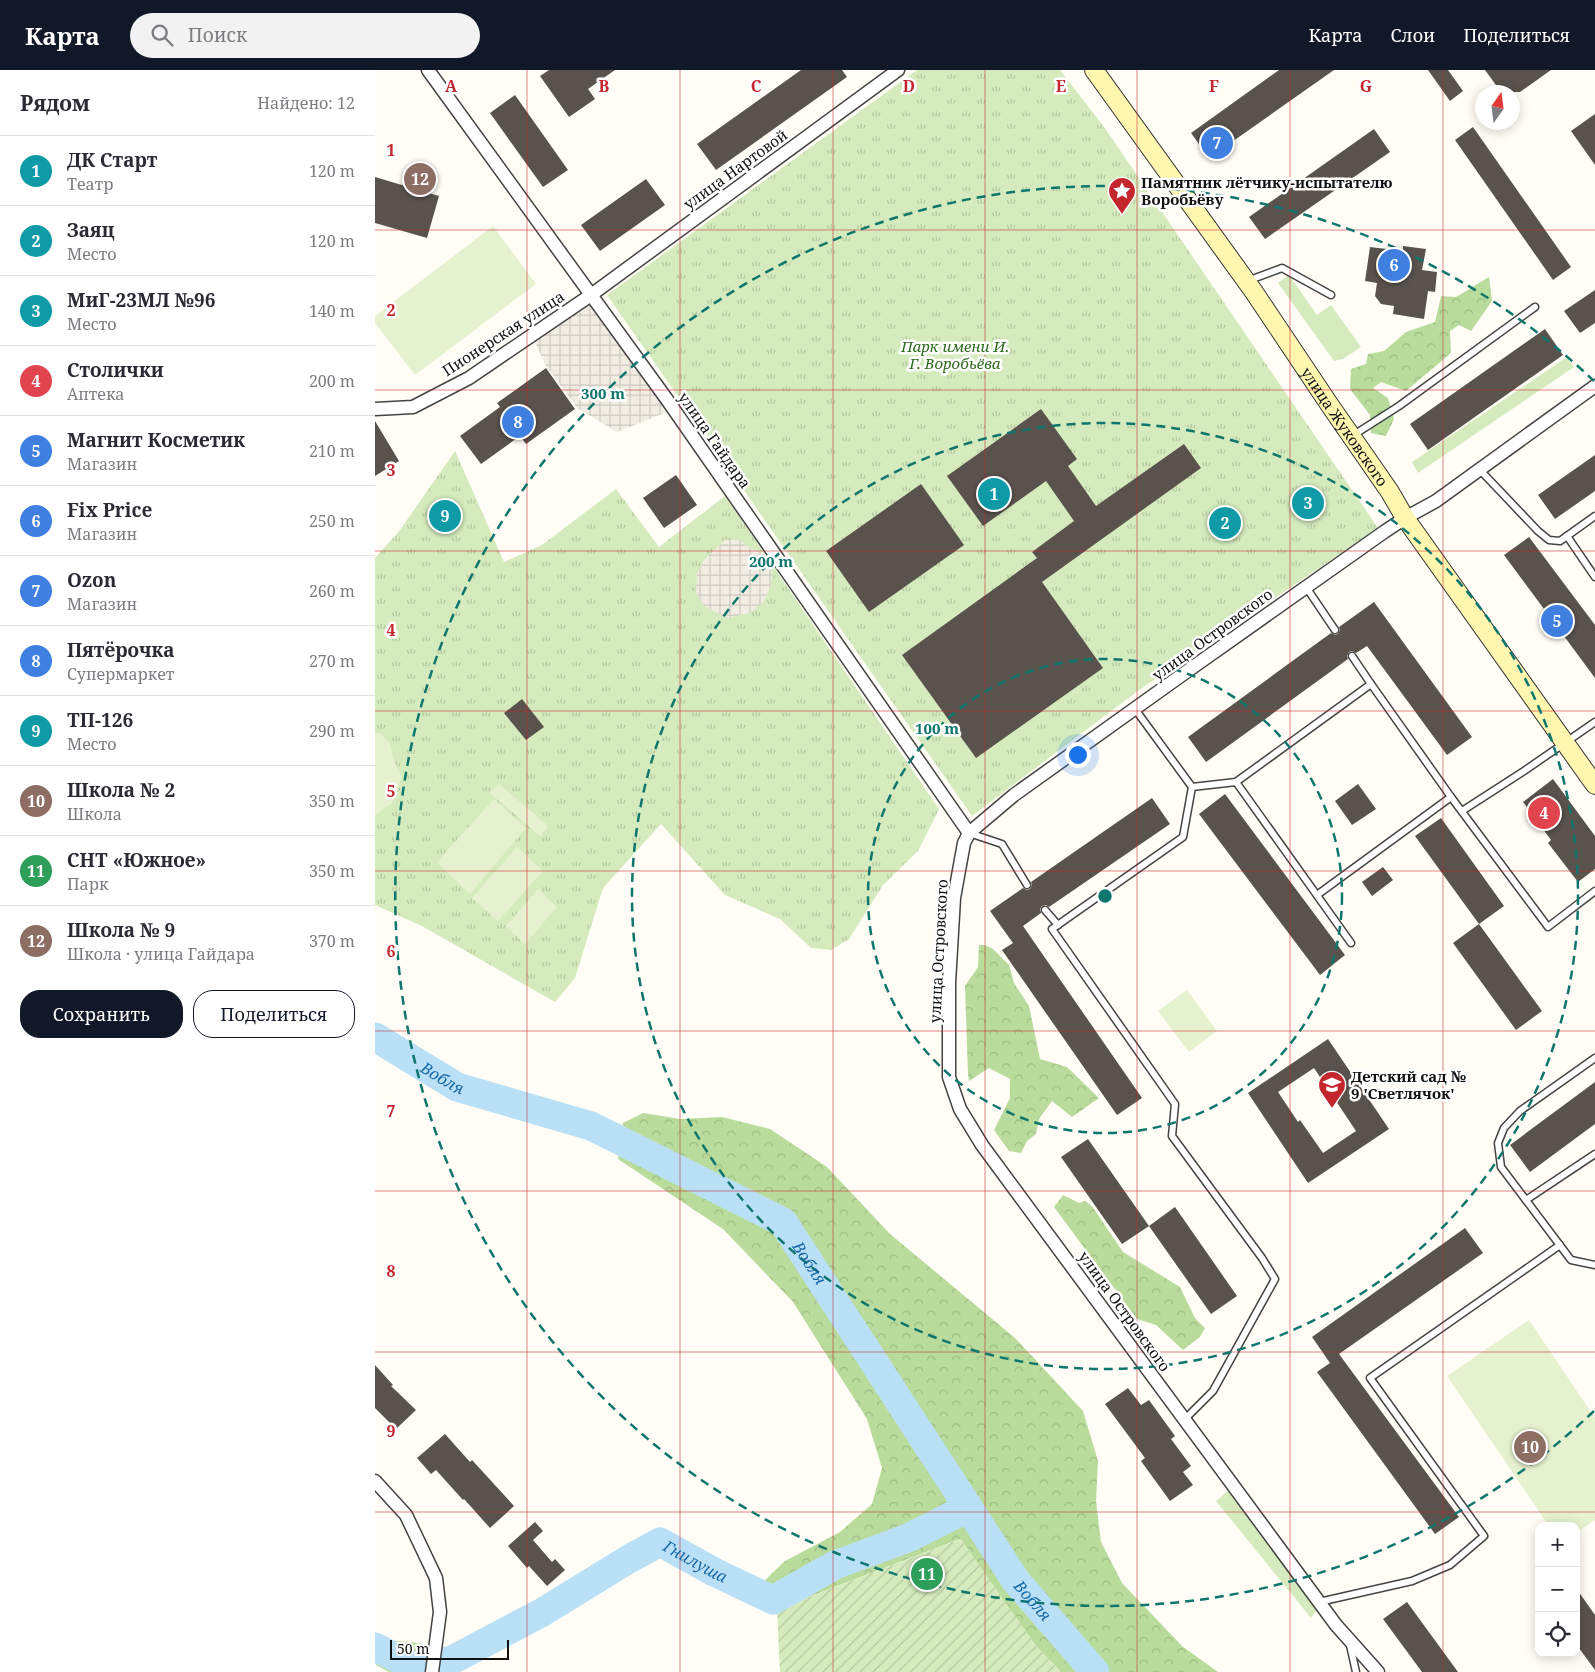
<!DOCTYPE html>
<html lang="ru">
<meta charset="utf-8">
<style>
:root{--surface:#fff;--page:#f2f2f3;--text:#2b2b33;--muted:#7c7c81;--line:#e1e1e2;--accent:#111827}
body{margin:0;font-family:"Noto Serif",serif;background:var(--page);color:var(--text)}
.controls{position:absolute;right:15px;bottom:15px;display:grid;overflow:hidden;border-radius:10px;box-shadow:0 2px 12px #0003}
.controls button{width:45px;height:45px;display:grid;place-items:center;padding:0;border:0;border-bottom:1px solid var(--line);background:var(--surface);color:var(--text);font:25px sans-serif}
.compass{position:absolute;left:1100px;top:15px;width:45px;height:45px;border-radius:50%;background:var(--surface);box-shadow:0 2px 12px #0003;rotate:14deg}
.scale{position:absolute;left:15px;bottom:12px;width:119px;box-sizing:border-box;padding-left:5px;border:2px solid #111;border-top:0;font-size:14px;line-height:18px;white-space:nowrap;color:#111;-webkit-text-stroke:4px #fff;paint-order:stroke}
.you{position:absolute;left:702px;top:684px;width:18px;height:18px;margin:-12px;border:4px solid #fff;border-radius:50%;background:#1a73e8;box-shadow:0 0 0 8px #1a73e833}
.badge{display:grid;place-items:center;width:32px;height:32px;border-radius:50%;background:var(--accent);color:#fff;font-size:16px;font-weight:700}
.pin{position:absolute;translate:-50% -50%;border:2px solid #fff;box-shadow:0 1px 5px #0006}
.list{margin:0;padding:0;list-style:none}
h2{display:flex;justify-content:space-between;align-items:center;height:65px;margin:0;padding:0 20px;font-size:21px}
h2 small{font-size:16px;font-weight:400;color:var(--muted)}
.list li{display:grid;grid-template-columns:32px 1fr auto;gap:15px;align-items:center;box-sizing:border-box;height:70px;padding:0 20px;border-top:1px solid var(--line)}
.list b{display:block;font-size:19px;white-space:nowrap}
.list p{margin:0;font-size:16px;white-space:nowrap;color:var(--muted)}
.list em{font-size:16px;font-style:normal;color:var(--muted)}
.actions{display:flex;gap:10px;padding:15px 20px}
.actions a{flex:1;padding:11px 0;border:1px solid var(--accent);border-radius:20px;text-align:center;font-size:18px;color:var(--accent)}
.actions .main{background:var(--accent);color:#fff}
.icon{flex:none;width:28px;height:28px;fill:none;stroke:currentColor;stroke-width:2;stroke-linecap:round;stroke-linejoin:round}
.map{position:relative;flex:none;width:1220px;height:1602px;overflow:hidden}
header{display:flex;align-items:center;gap:30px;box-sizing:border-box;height:70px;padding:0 25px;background:var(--accent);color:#fff}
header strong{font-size:24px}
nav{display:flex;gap:28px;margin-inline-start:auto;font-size:18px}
.search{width:350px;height:45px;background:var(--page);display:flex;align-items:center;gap:12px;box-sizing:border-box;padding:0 18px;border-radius:28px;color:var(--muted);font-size:19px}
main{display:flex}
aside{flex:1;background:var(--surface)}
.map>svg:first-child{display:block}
.grass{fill:#d5ebbd}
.forest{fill:url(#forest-crowns)}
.park{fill:url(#park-tufts)}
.garden{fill:url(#garden-furrows)}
.pitch{fill:#e6f2cf}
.plaza{fill:url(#plaza-grid)}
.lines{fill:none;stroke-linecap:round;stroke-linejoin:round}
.river{stroke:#b9e0f7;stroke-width:29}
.building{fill:#5a524d;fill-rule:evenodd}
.lane-casing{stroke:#444;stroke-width:9}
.street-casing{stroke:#444;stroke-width:15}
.secondary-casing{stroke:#333;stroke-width:20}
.lane{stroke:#fff;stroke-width:6}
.street{stroke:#fff;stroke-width:12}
.secondary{stroke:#fff6b0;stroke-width:18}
.grid{fill:none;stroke:#c4262e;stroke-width:1;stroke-opacity:0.55}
.ring{fill:none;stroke:#0f766e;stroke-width:2.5;stroke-dasharray:9 6}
.labels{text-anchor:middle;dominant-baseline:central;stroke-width:5;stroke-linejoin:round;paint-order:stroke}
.street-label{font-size:15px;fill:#111;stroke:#fff}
.poi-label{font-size:15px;font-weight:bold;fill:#111;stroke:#fff;text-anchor:start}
.park-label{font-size:15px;font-style:italic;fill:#2f6b1f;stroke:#fff}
.water-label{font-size:16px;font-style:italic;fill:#1768a6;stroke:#fff}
.grid-label{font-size:16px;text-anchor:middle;font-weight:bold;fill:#c4262e;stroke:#fff;stroke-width:5;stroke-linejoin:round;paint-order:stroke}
.centre{fill:#0f766e;stroke:#fff;stroke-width:2.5}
.ring-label{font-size:15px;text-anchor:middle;font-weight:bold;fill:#0f766e;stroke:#fff;stroke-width:5;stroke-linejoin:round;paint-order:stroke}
</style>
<header>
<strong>Карта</strong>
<div class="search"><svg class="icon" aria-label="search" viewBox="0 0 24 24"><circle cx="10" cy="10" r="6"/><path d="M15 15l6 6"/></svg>Поиск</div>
<nav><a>Карта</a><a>Слои</a><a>Поделиться</a></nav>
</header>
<main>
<aside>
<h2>Рядом<small>Найдено: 12</small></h2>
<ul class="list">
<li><span class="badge" style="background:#0f9aa8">1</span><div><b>ДК Старт</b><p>Театр</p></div><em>120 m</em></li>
<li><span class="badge" style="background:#0f9aa8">2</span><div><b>Заяц</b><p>Место</p></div><em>120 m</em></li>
<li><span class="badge" style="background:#0f9aa8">3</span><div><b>МиГ-23МЛ №96</b><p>Место</p></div><em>140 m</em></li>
<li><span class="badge" style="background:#e0444e">4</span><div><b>Столички</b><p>Аптека</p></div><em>200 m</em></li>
<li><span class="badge" style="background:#3f7fe0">5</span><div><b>Магнит Косметик</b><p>Магазин</p></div><em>210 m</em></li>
<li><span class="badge" style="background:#3f7fe0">6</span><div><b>Fix Price</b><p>Магазин</p></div><em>250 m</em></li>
<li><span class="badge" style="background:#3f7fe0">7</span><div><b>Ozon</b><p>Магазин</p></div><em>260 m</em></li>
<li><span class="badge" style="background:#3f7fe0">8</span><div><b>Пятёрочка</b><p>Супермаркет</p></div><em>270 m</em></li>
<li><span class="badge" style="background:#0f9aa8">9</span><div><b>ТП-126</b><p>Место</p></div><em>290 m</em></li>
<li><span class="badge" style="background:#8d6e63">10</span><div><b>Школа № 2</b><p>Школа</p></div><em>350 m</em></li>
<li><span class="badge" style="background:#2e9e5b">11</span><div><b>СНТ «Южное»</b><p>Парк</p></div><em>350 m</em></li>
<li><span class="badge" style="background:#8d6e63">12</span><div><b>Школа № 9</b><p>Школа · улица Гайдара</p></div><em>370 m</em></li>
</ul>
<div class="actions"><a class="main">Сохранить</a><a>Поделиться</a></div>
</aside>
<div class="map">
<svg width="1220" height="1602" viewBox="0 0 1220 1602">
<defs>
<pattern id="forest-crowns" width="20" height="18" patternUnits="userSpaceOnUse" patternTransform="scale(1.25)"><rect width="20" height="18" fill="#b9dc9c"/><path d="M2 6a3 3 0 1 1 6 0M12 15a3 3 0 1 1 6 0" fill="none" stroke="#9ebc85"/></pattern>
<pattern id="park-tufts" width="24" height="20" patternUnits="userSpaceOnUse" patternTransform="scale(1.25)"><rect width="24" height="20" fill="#d5ebbd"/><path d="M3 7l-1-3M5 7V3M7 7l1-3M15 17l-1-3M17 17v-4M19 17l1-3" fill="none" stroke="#b6c8a1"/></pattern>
<pattern id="garden-furrows" width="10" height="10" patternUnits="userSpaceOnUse" patternTransform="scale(1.25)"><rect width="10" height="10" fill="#d5ebbd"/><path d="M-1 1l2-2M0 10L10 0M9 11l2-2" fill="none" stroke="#b6c8a1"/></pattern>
<pattern id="plaza-grid" width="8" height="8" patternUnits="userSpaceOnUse" patternTransform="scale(1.25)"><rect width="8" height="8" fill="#f1ede2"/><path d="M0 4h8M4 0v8" fill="none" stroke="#cecac1"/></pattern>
</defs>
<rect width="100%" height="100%" fill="#fffdf5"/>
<g class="grass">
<polygon points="914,205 942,245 956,235 986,277 968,289 959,291 903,213"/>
<polygon points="1192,287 1199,297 1043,403 1037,392"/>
<polygon points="855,1419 943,1539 936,1548 841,1431"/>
</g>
<g class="forest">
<polygon points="1114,207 1117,231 1096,261 1084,255 1075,261 1076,283 1031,321 1006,312 998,318 1013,328 1019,349 1011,366 996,363 995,345 975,319 976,299 991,294 993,284 1009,281 1031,262 1060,252 1066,226 1081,227"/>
<polygon points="604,875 610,875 618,879 634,895 639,913 654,936 665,989 692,997 724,1028 697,1047 677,1031 664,1049 661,1064 652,1071 646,1083 634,1081 619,1060 635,1028 635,1009 614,998 594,1011 593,1004 590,916 603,897"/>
<polygon points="268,1043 305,1049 347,1047 395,1059 452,1097 515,1164 640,1268 708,1341 723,1391 721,1431 726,1472 747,1513 807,1576 843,1602 686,1602 661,1576 585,1469 402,1539 386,1514 410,1491 465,1462 497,1434 507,1398 492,1349 418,1232 348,1159 243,1089 248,1053"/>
<polygon points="688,1125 704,1133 710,1131 717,1136 748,1182 805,1217 820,1248 830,1258 825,1267 808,1280 781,1255 762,1249 679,1137"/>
<path d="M0,1567C15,1573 31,1570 47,1574L53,1583L51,1599L47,1602H14L1,1595Z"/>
</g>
<g class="park">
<polygon points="542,0 685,0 729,57 1003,458 764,620 597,746 232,225"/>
<polygon points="80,381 129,492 167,475 241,419 284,477 350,426 564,739 543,781 508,815 474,869 456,880 436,878 405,849 350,825 286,754 228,818 200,908 180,932 47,856 0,835 0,488 25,460"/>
</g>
<polygon class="garden" points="586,1469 661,1576 686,1602 405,1602 402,1539"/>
<g class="pitch">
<polygon points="118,156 161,214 40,305 0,253 0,246"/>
<polygon points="0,663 5,663 15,674 19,691 27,707 17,733 0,745"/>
<polygon points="124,714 173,756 165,766 115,723"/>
<polygon points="119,729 151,758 95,824 62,792"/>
<polygon points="142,777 168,801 123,851 97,828"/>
<polygon points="163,819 182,837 150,874 131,856"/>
<polygon points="812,920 842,961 814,982 783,941"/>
<polygon points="1154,1250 1220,1348 1220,1450 1201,1463 1201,1456 1174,1456 1072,1306"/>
</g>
<g class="plaza">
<polygon points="216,232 295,341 242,362 202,338 171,296 159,270"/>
<polygon points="350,470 366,470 374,478 389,483 396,494 397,509 394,520 387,534 374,543 353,548 329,536 321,522 322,503 328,491"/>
</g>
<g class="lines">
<g class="river">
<path id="s1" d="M0,967L82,1017L216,1056L408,1152L641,1511L720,1602"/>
<path id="s2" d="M0,1577L39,1597L77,1590L166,1543L254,1489L285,1472L339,1502L398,1530L460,1495L533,1468L593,1438"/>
</g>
</g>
<g class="building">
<polygon points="174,0 240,0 213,19 220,29 194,47 165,6"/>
<polygon points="426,0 467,0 472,7 341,100 322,74"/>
<polygon points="904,0 959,0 834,88 816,63"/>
<polygon points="1053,0 1073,0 1088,21 1075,31"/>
<polygon points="1110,0 1176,0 1145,22 1126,22"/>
<polygon points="140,25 193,100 168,117 115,43"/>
<polygon points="1220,44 1220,95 1196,61"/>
<polygon points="1098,57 1196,197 1178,210 1080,70"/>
<polygon points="999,59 1015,82 890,169 874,147"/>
<polygon points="0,107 64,126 52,168 0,153"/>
<polygon points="271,109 290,135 225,181 206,155"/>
<polygon points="1028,176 1051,179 1047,200 1062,202 1060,222 1053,221 1049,249 1018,244 1019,236 1006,234 1000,226 1002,213 990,211 995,177 1028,181"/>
<polygon points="1220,220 1220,253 1205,263 1189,241"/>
<polygon points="1170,259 1188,285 1053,380 1035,354"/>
<polygon points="171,298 200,339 151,374 145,366 106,394 85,366 125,337 122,333"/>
<polygon points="666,339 702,389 693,396 721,436 809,374 826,398 667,512 728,598 601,688 527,585 662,488 657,482 699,451 671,411 608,456 572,406"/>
<polygon points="0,351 24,391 0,406"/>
<polygon points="1220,385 1220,421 1180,449 1163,425"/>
<polygon points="301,405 322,435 289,458 268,428"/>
<polygon points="546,414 589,475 494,542 451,481"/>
<polygon points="1154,467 1220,555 1220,608 1129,485"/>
<polygon points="999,532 1097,667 1072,685 992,576 981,583 977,581 974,582 972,586 973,589 831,692 813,667 956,563 960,565 963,564 965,560 964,557"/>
<polygon points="147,629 169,657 151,670 129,643"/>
<polygon points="1178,709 1220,766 1220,799 1203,812 1173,773 1176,770 1148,732"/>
<polygon points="983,714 1001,739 977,755 960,731"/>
<polygon points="850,724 970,885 945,905 824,744"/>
<polygon points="777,728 795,754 674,837 671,835 667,836 665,839 666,843 648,856 767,1028 742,1045 627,880 638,873 615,841 648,818 652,820 655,819 657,815 656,812"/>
<polygon points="1066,748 1129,836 1104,854 1040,766"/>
<polygon points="1008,797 1018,810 997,826 987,812"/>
<polygon points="1104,854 1167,941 1141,960 1078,873"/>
<path d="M953,969L1014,1059L933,1113L873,1023ZM939,998L981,1061L948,1083L925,1050L923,1052L903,1022Z"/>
<polygon points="1220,1012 1220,1054 1155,1102 1135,1075"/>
<polygon points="713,1069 774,1156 747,1174 686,1087"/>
<polygon points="800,1137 862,1226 836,1244 774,1156"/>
<polygon points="1090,1158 1108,1183 964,1284 1084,1447 1060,1464 942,1302 955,1293 937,1267"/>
<polygon points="0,1295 18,1315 16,1316 41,1340 21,1359 0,1338"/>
<polygon points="753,1318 766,1335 774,1330 800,1366 796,1369 816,1396 808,1402 818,1415 795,1431 766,1391 770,1388 730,1334"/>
<polygon points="70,1364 95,1392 97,1390 139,1436 115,1458 89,1429 88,1430 61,1400 56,1404 42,1388"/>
<polygon points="160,1452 168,1461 158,1470 177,1492 180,1489 190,1500 172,1516 154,1496 152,1498 133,1476"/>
<polygon points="1201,1518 1220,1545 1220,1600 1201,1574"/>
<polygon points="1032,1532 1083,1602 1047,1602 1008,1549"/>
</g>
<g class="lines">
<defs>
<g id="lane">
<polyline points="872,211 907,198 956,225"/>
<polyline points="977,366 1024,336 1160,237"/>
<polyline points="1105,400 1163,461 1174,470 1185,471 1220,446"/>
<polyline points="1192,466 1220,507"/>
<polyline points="931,517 960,560"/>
<polyline points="977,586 996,614"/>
<polyline points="760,639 817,717 808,767 677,859 800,1034 797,1066 887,1188 900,1209 838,1321 810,1349"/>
<polyline points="861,712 976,873"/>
<polyline points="817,717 861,712 996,614 1076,727"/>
<polyline points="1087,741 1149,701 1220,652"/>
<polyline points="594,763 627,774 652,815"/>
<polyline points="942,825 1076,727 1173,857 1220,821"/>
<polyline points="670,840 683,855"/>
<polyline points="1220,988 1145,1041 1129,1058 1123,1073 1126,1097 1196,1190 1220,1195"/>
<polyline points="1151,1130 1220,1084"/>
<polyline points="944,1532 1037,1511 1075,1495 1109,1466 995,1308 1185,1175"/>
<polyline points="975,1575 981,1602"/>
</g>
<g id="street">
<polyline points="53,0 293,331 594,763"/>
<polyline points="0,339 38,337 94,308 216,225 523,0"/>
<polyline points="0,1411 31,1445 61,1508 65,1542 57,1602"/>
<polyline points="1003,1602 961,1555 607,1075 585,1039 574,1007 574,913 579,828 589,773 594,763 639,725 811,602 1009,462 1030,448 1061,431 1220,316"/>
</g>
<g id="secondary">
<path id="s3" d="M719,0L879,222L954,334L1015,422L1030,448L1220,715"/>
</g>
</defs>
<use href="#lane" class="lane-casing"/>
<use href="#street" class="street-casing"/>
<use href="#secondary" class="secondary-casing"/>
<use href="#lane" class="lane"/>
<use href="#street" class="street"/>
<use href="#secondary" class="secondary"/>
</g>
<path class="grid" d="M152,0V1602M305,0V1602M458,0V1602M610,0V1602M762,0V1602M915,0V1602M1068,0V1602M0,160H1220M0,320H1220M0,481H1220M0,641H1220M0,801H1220M0,961H1220M0,1121H1220M0,1282H1220M0,1442H1220"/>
<g class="ring">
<circle cx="730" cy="826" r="237"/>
<circle cx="730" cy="826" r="473"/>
<path d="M1219 1341A710 710 0 1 1 1219 311"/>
</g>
<defs>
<symbol id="sight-pin" viewBox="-11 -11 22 30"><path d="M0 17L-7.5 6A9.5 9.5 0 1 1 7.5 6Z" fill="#c4262e" stroke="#fff"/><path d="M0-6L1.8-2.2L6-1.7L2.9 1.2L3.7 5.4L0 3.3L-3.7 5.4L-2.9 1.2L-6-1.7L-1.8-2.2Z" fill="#fff"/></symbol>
<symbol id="school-pin" viewBox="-11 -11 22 30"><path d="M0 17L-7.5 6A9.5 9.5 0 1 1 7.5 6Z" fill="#c4262e" stroke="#fff"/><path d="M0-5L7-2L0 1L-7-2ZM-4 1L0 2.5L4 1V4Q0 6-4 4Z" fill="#fff"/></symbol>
</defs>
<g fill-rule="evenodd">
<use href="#sight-pin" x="731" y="105" width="32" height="43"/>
<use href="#school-pin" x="941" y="999" width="32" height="43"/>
</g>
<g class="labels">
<g class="street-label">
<text transform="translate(360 99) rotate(-36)">улица Нартовой</text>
<text transform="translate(128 263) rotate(-33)">Пионерская улица</text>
<text stroke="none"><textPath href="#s3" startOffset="436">улица Жуковского</textPath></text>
<text transform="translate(340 370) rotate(55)">улица Гайдара</text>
<text transform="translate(837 564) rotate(-36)">улица Островского</text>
<text transform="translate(563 881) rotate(-87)">улица Островского</text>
<text transform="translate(750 1241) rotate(54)">улица Островского</text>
</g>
<g class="poi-label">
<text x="766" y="112">Памятник лётчику-испытателю<tspan x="766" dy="17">Воробьёву</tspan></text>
<text x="976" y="1006">Детский сад №<tspan x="976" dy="17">9 'Светлячок'</tspan></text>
</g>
<g class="park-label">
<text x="580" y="276">Парк имени И.<tspan x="580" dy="17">Г. Воробьёва</tspan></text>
</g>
<g class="water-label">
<text stroke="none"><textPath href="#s1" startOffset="79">Вобля</textPath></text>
<text stroke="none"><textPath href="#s1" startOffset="499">Вобля</textPath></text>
<text stroke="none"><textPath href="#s2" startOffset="362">Гнилуша</textPath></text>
<text stroke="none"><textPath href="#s1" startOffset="904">Вобля</textPath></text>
</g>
</g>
<g class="grid-label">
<text x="76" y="22">A</text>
<text x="229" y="22">B</text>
<text x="381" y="22">C</text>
<text x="534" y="22">D</text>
<text x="686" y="22">E</text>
<text x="839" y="22">F</text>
<text x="991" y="22">G</text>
<text x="16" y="86">1</text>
<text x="16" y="246">2</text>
<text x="16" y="406">3</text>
<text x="16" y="566">4</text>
<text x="16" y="727">5</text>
<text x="16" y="887">6</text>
<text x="16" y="1047">7</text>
<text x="16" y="1207">8</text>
<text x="16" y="1367">9</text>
</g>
<circle cx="730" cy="826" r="8" class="centre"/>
<g class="ring-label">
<text x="228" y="329">300 m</text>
<text x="396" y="497">200 m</text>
<text x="562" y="664">100 m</text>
</g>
</svg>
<div class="controls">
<button>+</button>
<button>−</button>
<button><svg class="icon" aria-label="locate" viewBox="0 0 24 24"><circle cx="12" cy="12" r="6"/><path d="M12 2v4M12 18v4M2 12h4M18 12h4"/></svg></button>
</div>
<svg class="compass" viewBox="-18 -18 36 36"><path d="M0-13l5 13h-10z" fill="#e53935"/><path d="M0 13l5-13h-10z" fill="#7c7c81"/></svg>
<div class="scale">50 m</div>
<div class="you"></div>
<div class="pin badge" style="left:619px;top:424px;background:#0f9aa8">1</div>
<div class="pin badge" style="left:850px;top:453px;background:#0f9aa8">2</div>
<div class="pin badge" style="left:933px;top:433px;background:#0f9aa8">3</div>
<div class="pin badge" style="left:1169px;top:743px;background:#e0444e">4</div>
<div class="pin badge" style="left:1182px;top:551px;background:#3f7fe0">5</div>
<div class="pin badge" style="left:1019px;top:195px;background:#3f7fe0">6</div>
<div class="pin badge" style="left:842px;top:73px;background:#3f7fe0">7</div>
<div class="pin badge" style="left:143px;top:352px;background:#3f7fe0">8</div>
<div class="pin badge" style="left:70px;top:446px;background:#0f9aa8">9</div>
<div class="pin badge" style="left:1155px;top:1377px;background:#8d6e63">10</div>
<div class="pin badge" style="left:552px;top:1504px;background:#2e9e5b">11</div>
<div class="pin badge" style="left:45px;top:109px;background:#8d6e63">12</div>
</div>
</main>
